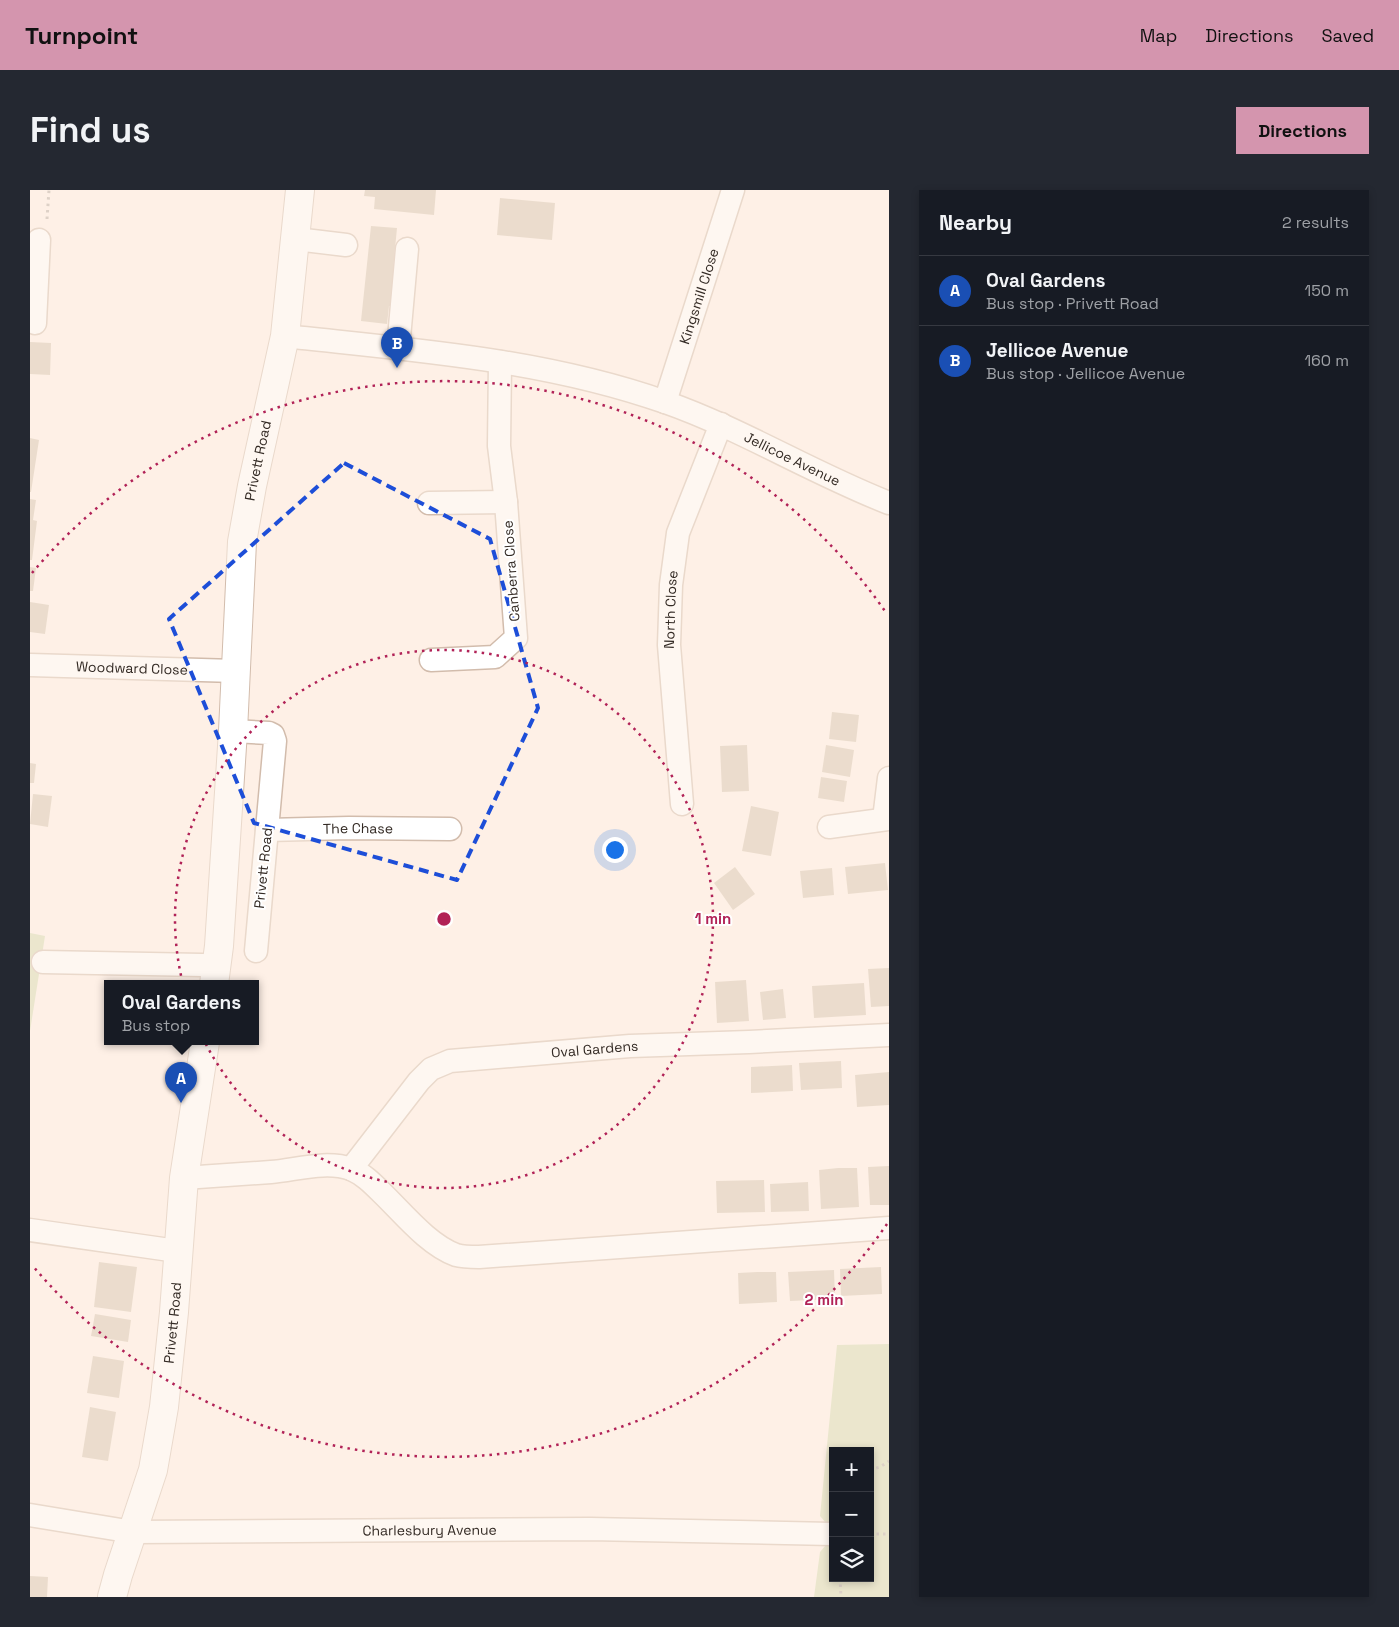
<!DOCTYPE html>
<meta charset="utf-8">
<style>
:root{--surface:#171b24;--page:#242831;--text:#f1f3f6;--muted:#9ea1a6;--line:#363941;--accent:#d495ae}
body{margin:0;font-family:"Space Grotesk",sans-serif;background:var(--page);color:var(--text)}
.controls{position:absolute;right:15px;bottom:15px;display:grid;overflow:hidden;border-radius:0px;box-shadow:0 2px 8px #0003}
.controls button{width:45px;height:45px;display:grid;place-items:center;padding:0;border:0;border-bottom:1px solid var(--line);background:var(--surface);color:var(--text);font:25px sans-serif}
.you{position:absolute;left:584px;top:659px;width:18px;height:18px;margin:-12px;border:4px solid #fff;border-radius:50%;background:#1a73e8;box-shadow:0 0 0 8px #1a73e833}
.badge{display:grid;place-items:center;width:32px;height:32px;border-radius:50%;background:var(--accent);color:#fff;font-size:16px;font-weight:700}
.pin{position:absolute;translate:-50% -41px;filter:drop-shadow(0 1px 2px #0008)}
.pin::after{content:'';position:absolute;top:26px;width:18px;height:15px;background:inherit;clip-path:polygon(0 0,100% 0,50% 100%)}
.popup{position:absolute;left:74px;top:790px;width:155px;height:65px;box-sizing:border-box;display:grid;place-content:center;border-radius:0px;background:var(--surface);filter:drop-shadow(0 1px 4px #0005);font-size:16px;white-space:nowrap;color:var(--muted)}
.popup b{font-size:19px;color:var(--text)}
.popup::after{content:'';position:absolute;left:50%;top:100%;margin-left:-10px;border:10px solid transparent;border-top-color:var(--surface)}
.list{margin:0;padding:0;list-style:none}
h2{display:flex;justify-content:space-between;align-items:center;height:65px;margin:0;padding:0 20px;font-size:21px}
h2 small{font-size:16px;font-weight:400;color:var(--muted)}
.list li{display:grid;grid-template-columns:32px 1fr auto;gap:15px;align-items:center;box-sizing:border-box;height:70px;padding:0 20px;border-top:1px solid var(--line)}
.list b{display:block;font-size:19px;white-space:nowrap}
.list p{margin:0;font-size:16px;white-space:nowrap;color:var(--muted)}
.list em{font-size:16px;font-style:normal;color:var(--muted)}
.icon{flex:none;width:28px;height:28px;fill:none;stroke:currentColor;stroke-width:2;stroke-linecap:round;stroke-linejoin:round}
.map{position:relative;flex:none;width:859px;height:1407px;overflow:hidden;border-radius:0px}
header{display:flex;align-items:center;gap:30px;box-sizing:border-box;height:70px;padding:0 25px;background:var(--accent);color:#111}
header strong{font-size:24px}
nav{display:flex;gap:28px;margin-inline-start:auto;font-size:18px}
.intro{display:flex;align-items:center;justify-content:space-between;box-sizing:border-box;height:120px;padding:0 30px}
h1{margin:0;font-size:35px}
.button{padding:12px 22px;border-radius:0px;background:var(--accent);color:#111;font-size:18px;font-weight:700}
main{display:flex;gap:30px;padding:0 30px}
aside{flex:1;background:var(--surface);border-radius:0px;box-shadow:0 2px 8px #0003}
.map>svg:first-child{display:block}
.green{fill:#d4dab0}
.building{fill:#d6c4b0}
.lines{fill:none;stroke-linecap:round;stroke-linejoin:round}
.minor-casing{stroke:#d2bcac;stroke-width:25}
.major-casing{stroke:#d2bcac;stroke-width:30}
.path{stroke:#b8aca3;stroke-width:3;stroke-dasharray:2.5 4;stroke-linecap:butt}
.minor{stroke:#fff;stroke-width:22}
.major{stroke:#fff;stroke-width:28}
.marked{fill:none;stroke:#1d4ed8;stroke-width:4;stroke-dasharray:10 6;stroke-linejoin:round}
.ring{fill:none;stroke:#b12257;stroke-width:2.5;stroke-dasharray:2.5 5}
.labels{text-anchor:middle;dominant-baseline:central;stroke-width:4;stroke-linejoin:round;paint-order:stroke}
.street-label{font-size:14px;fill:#332a24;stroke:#fff}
.centre{fill:#b12257;stroke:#fff;stroke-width:2.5}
.ring-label{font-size:15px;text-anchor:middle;font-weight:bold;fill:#b12257;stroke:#fff;stroke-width:4;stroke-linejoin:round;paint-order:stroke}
</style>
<header>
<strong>Turnpoint</strong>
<nav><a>Map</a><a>Directions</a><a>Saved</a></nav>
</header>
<div class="intro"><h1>Find us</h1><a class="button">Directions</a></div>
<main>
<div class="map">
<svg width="859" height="1407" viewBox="0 0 859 1407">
<rect width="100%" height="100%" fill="#fef0e6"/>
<g class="green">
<polygon points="0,743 15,746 0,841"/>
<polygon points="859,1154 859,1407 784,1407 790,1362 803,1347 803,1388 840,1388 840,1261 803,1261 803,1341 790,1326 807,1155"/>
</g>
<g class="building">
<polygon points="335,0 406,0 404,25 344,19 345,7 334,6"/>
<polygon points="470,8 525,13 522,50 467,45"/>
<polygon points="341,36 367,38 363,80 369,81 365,117 359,116 357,134 331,131"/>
<polygon points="0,152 21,153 20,185 0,184"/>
<polygon points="0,248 9,250 1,302 0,302"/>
<polygon points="0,309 6,310 3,330 7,331 2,370 0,370"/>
<polygon points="0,377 6,378 3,401 0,401"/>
<polygon points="0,412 19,415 15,444 0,442"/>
<polygon points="802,522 829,525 826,552 799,549"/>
<polygon points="717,555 719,601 692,602 690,556"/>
<polygon points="796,555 824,560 820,587 792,582"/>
<polygon points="0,573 6,574 4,593 0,593"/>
<polygon points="791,587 817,591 814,612 788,608"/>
<polygon points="3,604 22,606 18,637 0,634"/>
<polygon points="721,616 749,622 741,666 712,661"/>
<polygon points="855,673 858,700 818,704 815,677"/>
<polygon points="705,677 725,704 703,720 684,693"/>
<polygon points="802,678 804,705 773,708 770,681"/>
<polygon points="859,778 859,816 841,817 838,779"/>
<polygon points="716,790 719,831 687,833 685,792"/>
<polygon points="834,793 836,825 784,828 782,796"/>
<polygon points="753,799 756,828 733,830 730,802"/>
<polygon points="811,871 812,898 771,900 769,873"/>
<polygon points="762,875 763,901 721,903 721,877"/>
<polygon points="859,882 859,915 827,917 825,885"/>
<polygon points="858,976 859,976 859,1015 840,1015 838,977"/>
<polygon points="808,978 827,978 829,1017 791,1019 789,980"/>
<polygon points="734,990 735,1022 687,1023 686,991"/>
<polygon points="778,992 779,1021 741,1022 740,994"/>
<polygon points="69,1072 107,1077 101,1122 64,1117"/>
<polygon points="851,1077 852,1104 811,1106 810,1079"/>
<polygon points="804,1080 805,1109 760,1111 758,1082"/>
<polygon points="727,1082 746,1082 747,1112 709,1114 708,1083"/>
<polygon points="65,1124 101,1130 98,1152 61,1146"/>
<polygon points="63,1166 94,1171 89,1208 57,1203"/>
<polygon points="60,1217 86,1222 78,1271 52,1267"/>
<polygon points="0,1386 18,1387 17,1407 0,1407"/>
</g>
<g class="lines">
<defs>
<g id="minor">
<polyline points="266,49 316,55"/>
<polyline points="5,133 9,50"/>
<path id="s1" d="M255,146C382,160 513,169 635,212C712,239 782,283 859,313"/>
<polyline points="368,159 377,59"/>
<path id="s2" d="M635,212L703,0"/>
<polyline points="399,313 476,312"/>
<polyline points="401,470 465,467 486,448 476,312 469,256 470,172"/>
<path id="s3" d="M0,475L205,481"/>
<polyline points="203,541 239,543 243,545 245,551 226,761"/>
<path id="s4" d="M652,614L639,455L641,395L648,343L691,234"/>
<polyline points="854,629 859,588"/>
<polyline points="799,637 859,629"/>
<path id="s5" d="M237,640L319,638L420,639"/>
<polyline points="13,772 172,775 187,776"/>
<path id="s6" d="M321,979L389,891L401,879L420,871L600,856L719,852L859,845"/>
<path d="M154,988C183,986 212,984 241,982C266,980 296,970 321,979C333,984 342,993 351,1002C372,1022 398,1055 426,1065C433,1067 441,1067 449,1067L859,1038"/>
<polyline points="0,1040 147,1061"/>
<path id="s7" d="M0,1325L103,1342L560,1339L802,1344"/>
</g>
<g id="major">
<path id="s8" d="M184,794L189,756L203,541L212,352L222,296L255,146L270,0"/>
<path id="s9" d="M82,1407L88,1385L123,1280L134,1217L144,1122L154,988L175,852"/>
</g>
</defs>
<use href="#minor" class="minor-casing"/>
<use href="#major" class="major-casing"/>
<g class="path">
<polyline points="17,29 19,0"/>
<polyline points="840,1280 850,1277 859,1271"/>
<polyline points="840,1344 859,1344"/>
<polyline points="810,1388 811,1407"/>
</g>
<use href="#minor" class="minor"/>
<use href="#major" class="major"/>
</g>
<path d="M0 0H859V1407H0ZM314,273L460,349L508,518L427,690L224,633L139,429Z" fill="#fef0e6" fill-opacity=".55" fill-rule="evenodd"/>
<path class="marked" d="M314,273L460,349L508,518L427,690L224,633L139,429Z"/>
<g class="ring">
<circle cx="414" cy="729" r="269"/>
<path d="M857 1034A538 538 0 0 1 2 1075M2 383A538 538 0 0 1 857 424"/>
</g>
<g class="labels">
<g class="street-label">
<text stroke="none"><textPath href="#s2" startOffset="111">Kingsmill Close</textPath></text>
<text stroke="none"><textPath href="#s1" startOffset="526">Jellicoe Avenue</textPath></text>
<text stroke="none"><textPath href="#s8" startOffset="526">Privett Road</textPath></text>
<text transform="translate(481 381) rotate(-94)">Canberra Close</text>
<text stroke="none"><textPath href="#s4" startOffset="195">North Close</textPath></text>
<text stroke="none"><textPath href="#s3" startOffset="102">Woodward Close</textPath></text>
<text stroke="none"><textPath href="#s5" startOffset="91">The Chase</textPath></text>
<text transform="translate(233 678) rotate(-84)">Privett Road</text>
<text stroke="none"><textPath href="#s6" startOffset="294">Oval Gardens</textPath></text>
<text stroke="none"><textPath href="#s9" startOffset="282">Privett Road</textPath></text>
<text stroke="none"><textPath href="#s7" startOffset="401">Charlesbury Avenue</textPath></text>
</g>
</g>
<circle cx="414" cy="729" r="8" class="centre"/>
<g class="ring-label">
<text x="683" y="734">1 min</text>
<text x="794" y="1115">2 min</text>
</g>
</svg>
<div class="controls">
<button>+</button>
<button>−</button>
<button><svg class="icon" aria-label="layers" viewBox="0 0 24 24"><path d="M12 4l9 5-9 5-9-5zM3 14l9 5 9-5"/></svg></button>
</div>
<div class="you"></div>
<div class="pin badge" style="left:151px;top:913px;background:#1a4fb4">A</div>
<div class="popup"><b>Oval Gardens</b>Bus stop</div>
<div class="pin badge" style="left:367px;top:178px;background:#1a4fb4">B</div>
</div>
<aside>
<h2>Nearby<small>2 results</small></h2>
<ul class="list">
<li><span class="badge" style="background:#1a4fb4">A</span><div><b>Oval Gardens</b><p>Bus stop · Privett Road</p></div><em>150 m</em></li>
<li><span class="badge" style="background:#1a4fb4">B</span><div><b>Jellicoe Avenue</b><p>Bus stop · Jellicoe Avenue</p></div><em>160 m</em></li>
</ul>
</aside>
</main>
